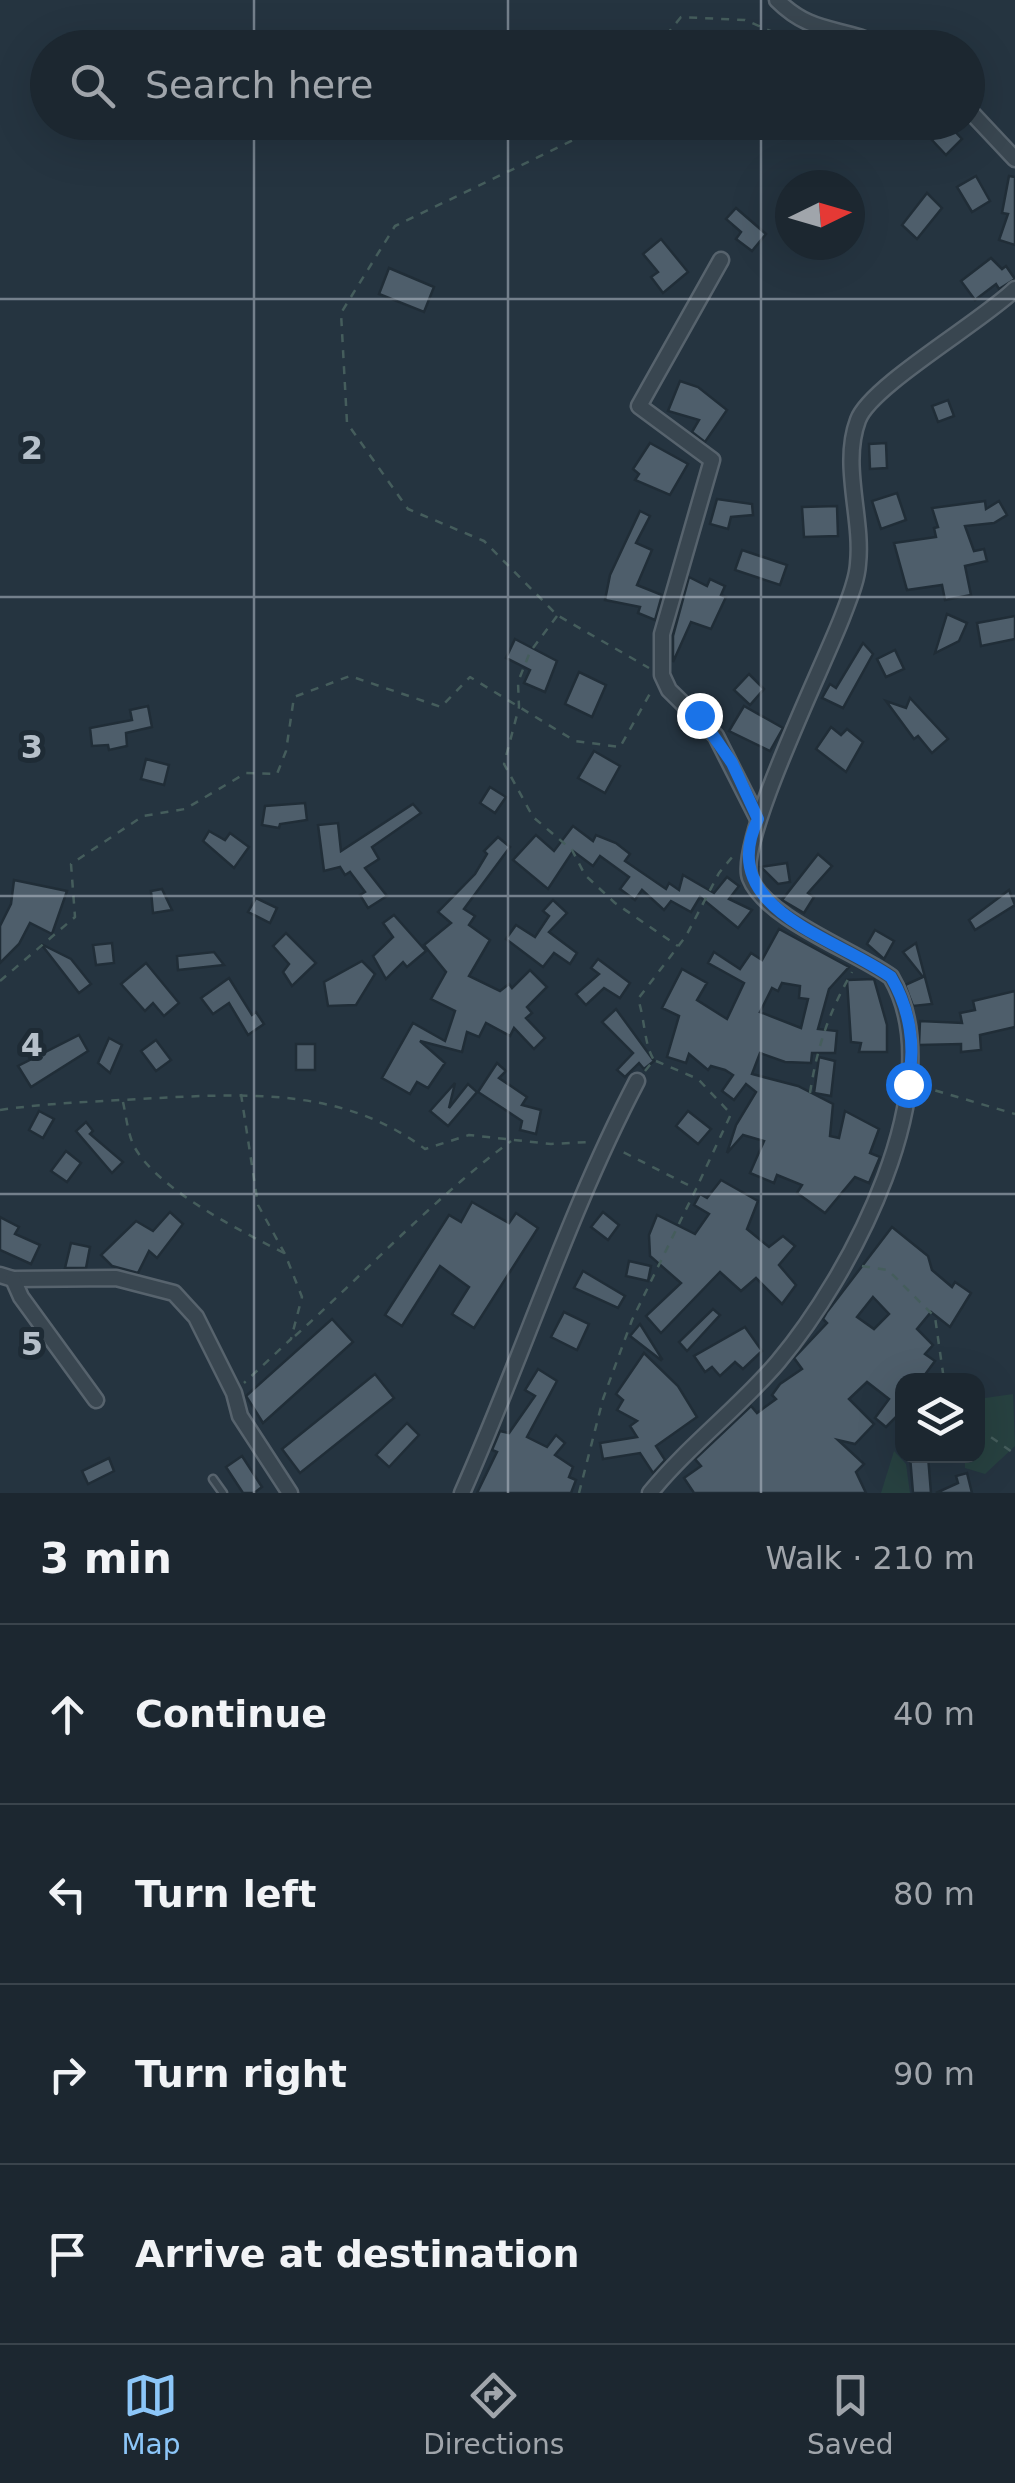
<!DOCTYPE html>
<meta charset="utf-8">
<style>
:root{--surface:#1c2730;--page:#252f38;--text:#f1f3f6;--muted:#a0a5ab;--line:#3a444c;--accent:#8cc6f8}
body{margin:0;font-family:"DejaVu Sans",sans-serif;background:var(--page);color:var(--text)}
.controls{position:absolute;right:30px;bottom:30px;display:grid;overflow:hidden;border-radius:20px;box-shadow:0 10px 40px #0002}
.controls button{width:90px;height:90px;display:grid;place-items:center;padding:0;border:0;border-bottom:2px solid var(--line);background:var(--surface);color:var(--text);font:50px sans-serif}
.compass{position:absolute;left:775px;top:170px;width:90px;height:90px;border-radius:50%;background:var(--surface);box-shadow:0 10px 40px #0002;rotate:85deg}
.stop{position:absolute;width:30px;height:30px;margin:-22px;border:8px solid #1a73e8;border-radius:50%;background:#fff}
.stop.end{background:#1a73e8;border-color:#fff;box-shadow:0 2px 10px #0008}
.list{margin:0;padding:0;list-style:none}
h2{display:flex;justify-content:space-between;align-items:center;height:130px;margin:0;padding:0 40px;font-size:42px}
h2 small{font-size:32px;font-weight:400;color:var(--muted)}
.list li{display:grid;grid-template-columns:65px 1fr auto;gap:30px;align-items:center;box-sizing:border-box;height:180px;padding:0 40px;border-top:2px solid var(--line)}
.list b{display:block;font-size:38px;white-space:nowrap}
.list em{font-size:32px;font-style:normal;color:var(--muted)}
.icon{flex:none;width:55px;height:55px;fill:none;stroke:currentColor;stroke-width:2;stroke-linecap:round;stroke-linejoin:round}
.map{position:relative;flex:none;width:1015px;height:1493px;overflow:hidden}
.search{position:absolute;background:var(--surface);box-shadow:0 10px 40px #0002;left:30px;right:30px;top:30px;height:110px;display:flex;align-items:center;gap:25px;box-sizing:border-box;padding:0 35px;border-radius:55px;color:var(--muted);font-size:38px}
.sheet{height:850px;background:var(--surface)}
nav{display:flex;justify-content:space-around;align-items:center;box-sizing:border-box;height:140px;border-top:2px solid var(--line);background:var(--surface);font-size:28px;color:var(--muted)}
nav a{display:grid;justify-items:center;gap:5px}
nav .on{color:var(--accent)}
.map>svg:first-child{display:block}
.green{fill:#274140}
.building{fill:#4e5e6b;stroke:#202d37;stroke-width:2.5;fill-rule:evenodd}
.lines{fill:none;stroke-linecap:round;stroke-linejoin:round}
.lane-casing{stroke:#57636d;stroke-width:11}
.street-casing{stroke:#57636d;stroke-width:19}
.path{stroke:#455d5c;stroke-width:2.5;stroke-dasharray:8 8;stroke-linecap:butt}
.lane{stroke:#394650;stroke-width:6}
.street{stroke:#394650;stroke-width:14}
.route{stroke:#1a73e8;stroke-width:12}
.grid{fill:none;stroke:#b6c0ca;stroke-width:2.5;stroke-opacity:0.55}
.grid-label{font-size:32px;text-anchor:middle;font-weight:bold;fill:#b6c0ca;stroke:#1e2b35;stroke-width:10;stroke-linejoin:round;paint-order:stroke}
</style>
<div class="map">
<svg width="1015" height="1493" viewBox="0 0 1015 1493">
<rect width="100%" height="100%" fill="#253440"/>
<g class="green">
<polygon points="1013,1394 1015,1446 985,1474 965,1468 965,1456 978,1456 978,1399"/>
<polygon points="894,1451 906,1464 910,1493 881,1493"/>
</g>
<g class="building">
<polygon points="948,124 962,139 946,155 932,140"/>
<polygon points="976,176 990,201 972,212 957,187"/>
<polygon points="1009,176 1015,177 1015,245 999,240 1008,214 1002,213"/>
<polygon points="927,193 942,208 917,239 902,225"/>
<polygon points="736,208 766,234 752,251 736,239 741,232 726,219"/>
<polygon points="661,239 688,272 663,293 651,277 658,272 643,254"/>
<polygon points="991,258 1002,269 1006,266 1015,279 999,289 996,284 975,300 961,281"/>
<polygon points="389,268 434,287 424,312 379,294"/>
<polygon points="680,381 698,387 727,410 705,442 692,432 699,420 668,411"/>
<polygon points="948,400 954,416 938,422 932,406"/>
<polygon points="650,443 688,464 670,495 635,480 639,474 633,469"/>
<polygon points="886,443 887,468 870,469 869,444"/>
<polygon points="897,493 906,520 881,529 872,501"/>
<polygon points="717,499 752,504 753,515 731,517 728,529 710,524"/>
<polygon points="985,501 986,509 999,501 1007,515 994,523 965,526 974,551 984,549 987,561 965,566 971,595 945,600 942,585 907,590 894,543 936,537 934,528 938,527 932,508"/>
<polygon points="837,506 838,536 804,537 802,507"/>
<polygon points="640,511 650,516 636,543 652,550 637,585 662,595 655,620 638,613 640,607 605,600 610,575"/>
<polygon points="742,550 787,565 780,585 735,570"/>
<polygon points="689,577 707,586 710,579 725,586 721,595 726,597 711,629 691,622 673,662 673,636"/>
<polygon points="947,614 967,623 959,641 935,653"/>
<polygon points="1015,616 1015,639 981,646 977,623"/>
<polygon points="515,639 557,661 545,692 524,683 530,670 506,658"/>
<polygon points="863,643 873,654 843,708 822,698 830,684 836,688"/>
<polygon points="895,650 904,669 886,677 877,659"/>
<polygon points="579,672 606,685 592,717 565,704"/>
<polygon points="749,674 764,689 750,705 734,690"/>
<polygon points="910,698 948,739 932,753 918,736 914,739 886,701 906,708"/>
<polygon points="148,706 152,727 126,733 127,746 109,750 108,745 92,746 90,728 132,720 130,710"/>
<polygon points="744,706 783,728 770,751 729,731"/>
<polygon points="831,727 841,735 847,729 863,742 846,772 816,749"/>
<polygon points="594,751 620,766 605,793 578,778"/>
<polygon points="146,759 169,765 164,785 141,779"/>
<polygon points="490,787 506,797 495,813 480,803"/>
<polygon points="305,803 307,820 280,824 279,828 262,825 265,806"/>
<polygon points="413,804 421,813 372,847 379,859 365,868 387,896 368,908 360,895 365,892 350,872 345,875 340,867 324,871 318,825 338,823 341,851"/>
<polygon points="573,826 593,841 596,835 616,843 630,854 625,861 666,889 669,883 679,890 683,875 714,893 727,877 739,886 729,899 752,910 738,928 700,897 691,912 671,901 664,910 642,890 635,900 620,889 629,877 600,856 593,866 573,851 548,889 513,860 536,835 554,851"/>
<polygon points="209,831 225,840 230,833 249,847 234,868 203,841"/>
<polygon points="498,837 510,847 464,909 475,916 469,925 490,940 469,976 500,991 509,984 512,988 530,970 547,987 527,1007 532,1013 526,1018 545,1038 534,1049 514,1028 510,1036 486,1023 479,1037 467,1032 462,1052 420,1041 445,1063 428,1088 417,1082 410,1094 382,1078 413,1023 445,1041 455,1011 431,999 446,972 424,945 451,923 438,912 475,874 487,854 484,851"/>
<polygon points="818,854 832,866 808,893 814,897 804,913 782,900"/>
<polygon points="787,863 790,882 778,884 761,867"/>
<polygon points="14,880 67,891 52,934 30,923 19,944 0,963 0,926 11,904"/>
<polygon points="162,889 172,910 153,913 151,891"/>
<polygon points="1009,890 1015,905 975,930 969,920"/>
<polygon points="256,898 277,908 270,923 248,912"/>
<polygon points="553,900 567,913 549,932 577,953 570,964 554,953 543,967 506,939 516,925 535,937 549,916 543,911"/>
<polygon points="394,915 426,951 407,967 403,962 386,979 373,956 393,937 383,923"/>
<path d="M779,929L849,967L829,989L818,1029L837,1031L835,1053H812L811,1063L785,1062L760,1053L752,1074L798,1086L833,1104L830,1136L839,1138L845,1111L879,1129L870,1153L880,1157L869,1183L855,1177L825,1213L797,1193L802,1185L777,1175L774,1183L750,1173L764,1141L743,1135L727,1153L736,1125L756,1092L746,1084L734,1100L722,1091L733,1075L725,1070L711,1066L708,1070L689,1054L686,1063L667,1057L679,1016L662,1008L682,969L707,983L697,1000L727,1019L744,983L708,963L714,952L740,969L751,953L762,960ZM782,983L800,986L799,998L808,999L801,1028L760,1012L772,988L778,991Z"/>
<polygon points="875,930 894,941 884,959 867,944"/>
<polygon points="286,933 316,963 292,986 283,972 289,964 273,946"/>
<polygon points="112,943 114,963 96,965 93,945"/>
<polygon points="916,943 932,1004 913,1006 905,985 923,977 903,952"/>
<polygon points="41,944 71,959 91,984 79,993"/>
<polygon points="214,952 224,965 178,970 177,956"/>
<polygon points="598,959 630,983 620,998 604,988 586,1005 576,994 599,974 591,968"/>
<polygon points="362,961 375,974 356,1005 328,1006 324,982"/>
<polygon points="146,963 179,1003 164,1016 153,1003 145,1011 121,984"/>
<polygon points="229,978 252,1015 256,1012 264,1024 248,1035 229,1003 213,1014 201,998"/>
<polygon points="874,979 887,1025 887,1052 859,1052 861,1043 851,1042 847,980"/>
<polygon points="1015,991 1015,1027 980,1035 981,1050 961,1052 961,1044 919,1045 920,1021 962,1023 960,1013 975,1010 973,1001"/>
<polygon points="616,1009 654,1061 644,1069 639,1063 625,1077 617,1070 633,1053 602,1022"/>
<polygon points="79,1035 88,1051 31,1087 18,1066"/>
<polygon points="109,1038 122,1045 110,1073 98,1063"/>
<polygon points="156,1040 171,1060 156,1071 141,1051"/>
<rect x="296" y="1044" width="19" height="26"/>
<polygon points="819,1057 835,1061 831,1096 814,1093"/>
<polygon points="497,1063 506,1071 499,1078 527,1097 522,1105 541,1110 536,1134 520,1130 522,1121 478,1092"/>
<polygon points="455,1083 449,1108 468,1084 477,1092 448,1126 430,1111"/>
<polygon points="39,1111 54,1119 43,1138 29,1130"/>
<polygon points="688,1111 711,1129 698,1144 676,1126"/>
<polygon points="86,1122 93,1131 90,1134 123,1162 112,1173 76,1131"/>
<polygon points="66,1151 81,1163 67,1182 51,1171"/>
<polygon points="721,1180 758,1201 747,1229 769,1247 783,1236 795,1246 779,1265 796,1285 782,1304 756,1278 741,1291 720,1272 661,1333 646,1316 681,1283 650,1256 649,1235 657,1215 695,1234 709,1214 694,1205 700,1194 707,1198"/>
<polygon points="472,1202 509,1223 516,1213 538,1228 474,1328 452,1314 469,1287 440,1266 402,1326 385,1315 449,1215 461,1222"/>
<polygon points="170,1212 183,1224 157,1258 149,1251 138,1273 112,1266 101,1255 136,1221 153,1231"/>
<polygon points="603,1212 619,1225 608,1240 591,1227"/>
<polygon points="0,1217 19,1227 15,1234 40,1245 31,1264 0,1250"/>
<path d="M892,1227L928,1256L932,1270L952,1287L955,1282L971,1293L950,1327L931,1312L917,1329L933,1345L925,1354L935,1361L921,1380H902V1411L886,1427L875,1418L889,1399L867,1382L849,1399L874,1424L855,1444L838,1440L864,1464L856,1472L866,1493H694L684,1478L701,1466L695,1459L751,1406L757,1413L776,1399L772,1395L780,1384L802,1369L794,1358L827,1323L823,1319L827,1312ZM873,1297L889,1314L874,1329L857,1317Z"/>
<polygon points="71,1243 90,1247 86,1268 65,1268"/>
<polygon points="629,1261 651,1266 648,1281 626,1276"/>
<polygon points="583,1271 625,1296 618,1308 574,1288"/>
<polygon points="713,1309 720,1315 687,1351 679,1342"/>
<polygon points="564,1312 589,1324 577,1350 551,1337"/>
<polygon points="332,1319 353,1342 263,1423 246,1396"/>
<polygon points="640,1324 662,1359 661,1360 630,1336"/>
<polygon points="745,1327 762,1351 743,1369 735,1362 720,1376 712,1367 705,1372 694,1356"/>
<polygon points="644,1353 678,1386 697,1417 656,1446 665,1460 653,1473 640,1453 603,1459 600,1443 637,1437 630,1426 637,1421 617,1410 623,1400 616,1394"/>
<polygon points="538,1369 557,1381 527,1437 547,1447 556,1435 565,1443 555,1455 573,1467 569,1477 576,1480 571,1493 477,1493 497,1452 492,1450 500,1431 509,1433 535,1396 525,1390"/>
<polygon points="375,1374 394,1398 300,1473 282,1449"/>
<polygon points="407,1423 419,1435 389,1467 376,1455"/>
<polygon points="242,1456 262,1487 254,1493 243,1493 226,1467"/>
<polygon points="910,1456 928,1456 931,1493 913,1493"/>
<polygon points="109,1458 114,1471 88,1484 82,1471"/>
<polygon points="967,1473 972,1493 936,1493 958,1483 956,1476"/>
</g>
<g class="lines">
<defs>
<polyline id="lane" points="213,1479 223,1493"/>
<g id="street">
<path d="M777,0C814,37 843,25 884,48"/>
<polyline points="968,109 1015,159"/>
<polyline points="721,260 639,406 712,460 662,634 662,675 669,690 716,736 758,819"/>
<polyline points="0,1275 13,1279 116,1278 174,1293 196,1317 234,1393 240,1416 290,1493"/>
<polyline points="13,1279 21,1297 96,1400"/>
<path d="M462,1493C523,1356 568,1213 637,1081"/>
<path d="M650,1493C689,1445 739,1408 778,1362C849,1278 954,1084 891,977C855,951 765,918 750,878C736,843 826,661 843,615C849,599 857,581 858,564C863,518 841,465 858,420C870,386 983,321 1015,289"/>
</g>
</defs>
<use href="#lane" class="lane-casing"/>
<use href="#street" class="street-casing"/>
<g class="path">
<polyline points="656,48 681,17 745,20 803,45 831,48"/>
<polyline points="597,122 588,133 395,226 341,313 347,423 408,509 484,541 557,615 649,668"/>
<polyline points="557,616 530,652 518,682 519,707 504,764 533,817 572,850 585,875 615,903 678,946"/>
<polyline points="0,981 75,917 71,864 143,816 185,809 246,773 277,774 286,751 294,697 350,676 441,707 470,677 575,741 620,747 652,690"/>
<polyline points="656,1061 698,1079 731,1114 696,1189"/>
<path d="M645,1071L654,1060C644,1045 645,1019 638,999L686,936L719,873L733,856"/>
<polyline points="920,1086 1015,1114"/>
<path d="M810,1093C817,1047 829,1012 852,972"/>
<polyline points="241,1094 258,1205 285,1254 302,1297 291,1339 244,1383"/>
<path d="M123,1102C126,1115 128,1136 135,1148C160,1191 241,1231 284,1253"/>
<path d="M0,1110C47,1103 91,1102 138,1099C239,1094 340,1085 425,1149L469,1135L551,1144L589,1142"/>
<polyline points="862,1266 888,1270 935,1317 944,1380"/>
<path d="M295,1336C367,1271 433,1199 511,1141"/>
<polyline points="978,1428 1015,1454"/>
<polyline points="579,1493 603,1399 632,1320 696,1189 619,1150"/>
</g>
<use href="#lane" class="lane"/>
<use href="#street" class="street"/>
</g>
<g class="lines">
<path class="route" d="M699,715L732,763L758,819C715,909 833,936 891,977C910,1009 916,1047 908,1084"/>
</g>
<path class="grid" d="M254,0V48M508,0V48M761,0V48M254,122V1493M508,122V1493M761,122V1493M0,299H1015M0,597H1015M0,896H1015M0,1194H1015"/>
<g class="grid-label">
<text x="32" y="459">2</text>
<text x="32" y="758">3</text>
<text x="32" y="1056">4</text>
<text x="32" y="1355">5</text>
</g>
</svg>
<div class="controls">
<button><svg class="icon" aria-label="layers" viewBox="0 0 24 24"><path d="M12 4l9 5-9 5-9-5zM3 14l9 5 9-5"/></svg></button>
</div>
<svg class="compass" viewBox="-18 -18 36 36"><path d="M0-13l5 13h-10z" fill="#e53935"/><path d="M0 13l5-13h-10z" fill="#a0a5ab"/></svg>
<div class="stop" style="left:908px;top:1084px"></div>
<div class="stop end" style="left:699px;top:715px"></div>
<div class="search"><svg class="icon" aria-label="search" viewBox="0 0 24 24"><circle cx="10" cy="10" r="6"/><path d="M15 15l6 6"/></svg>Search here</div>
</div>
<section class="sheet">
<h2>3 min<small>Walk · 210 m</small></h2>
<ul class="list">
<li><svg class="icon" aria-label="ahead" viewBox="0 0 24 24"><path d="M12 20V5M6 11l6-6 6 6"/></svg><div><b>Continue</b></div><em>40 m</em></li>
<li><svg class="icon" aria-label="left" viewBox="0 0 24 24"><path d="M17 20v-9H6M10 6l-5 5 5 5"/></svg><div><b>Turn left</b></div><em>80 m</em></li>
<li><svg class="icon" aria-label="right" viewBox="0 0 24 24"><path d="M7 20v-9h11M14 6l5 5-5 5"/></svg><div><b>Turn right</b></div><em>90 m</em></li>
<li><svg class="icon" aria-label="arrive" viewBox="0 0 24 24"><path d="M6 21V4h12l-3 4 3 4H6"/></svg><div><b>Arrive at destination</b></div></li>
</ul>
</section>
<nav>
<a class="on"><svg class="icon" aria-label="map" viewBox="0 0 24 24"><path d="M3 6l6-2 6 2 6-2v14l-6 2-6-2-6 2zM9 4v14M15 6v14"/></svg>Map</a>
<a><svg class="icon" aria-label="directions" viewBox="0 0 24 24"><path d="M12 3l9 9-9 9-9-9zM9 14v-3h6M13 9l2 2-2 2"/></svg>Directions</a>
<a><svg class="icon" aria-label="saved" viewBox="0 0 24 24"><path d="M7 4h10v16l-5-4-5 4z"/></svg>Saved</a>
</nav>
